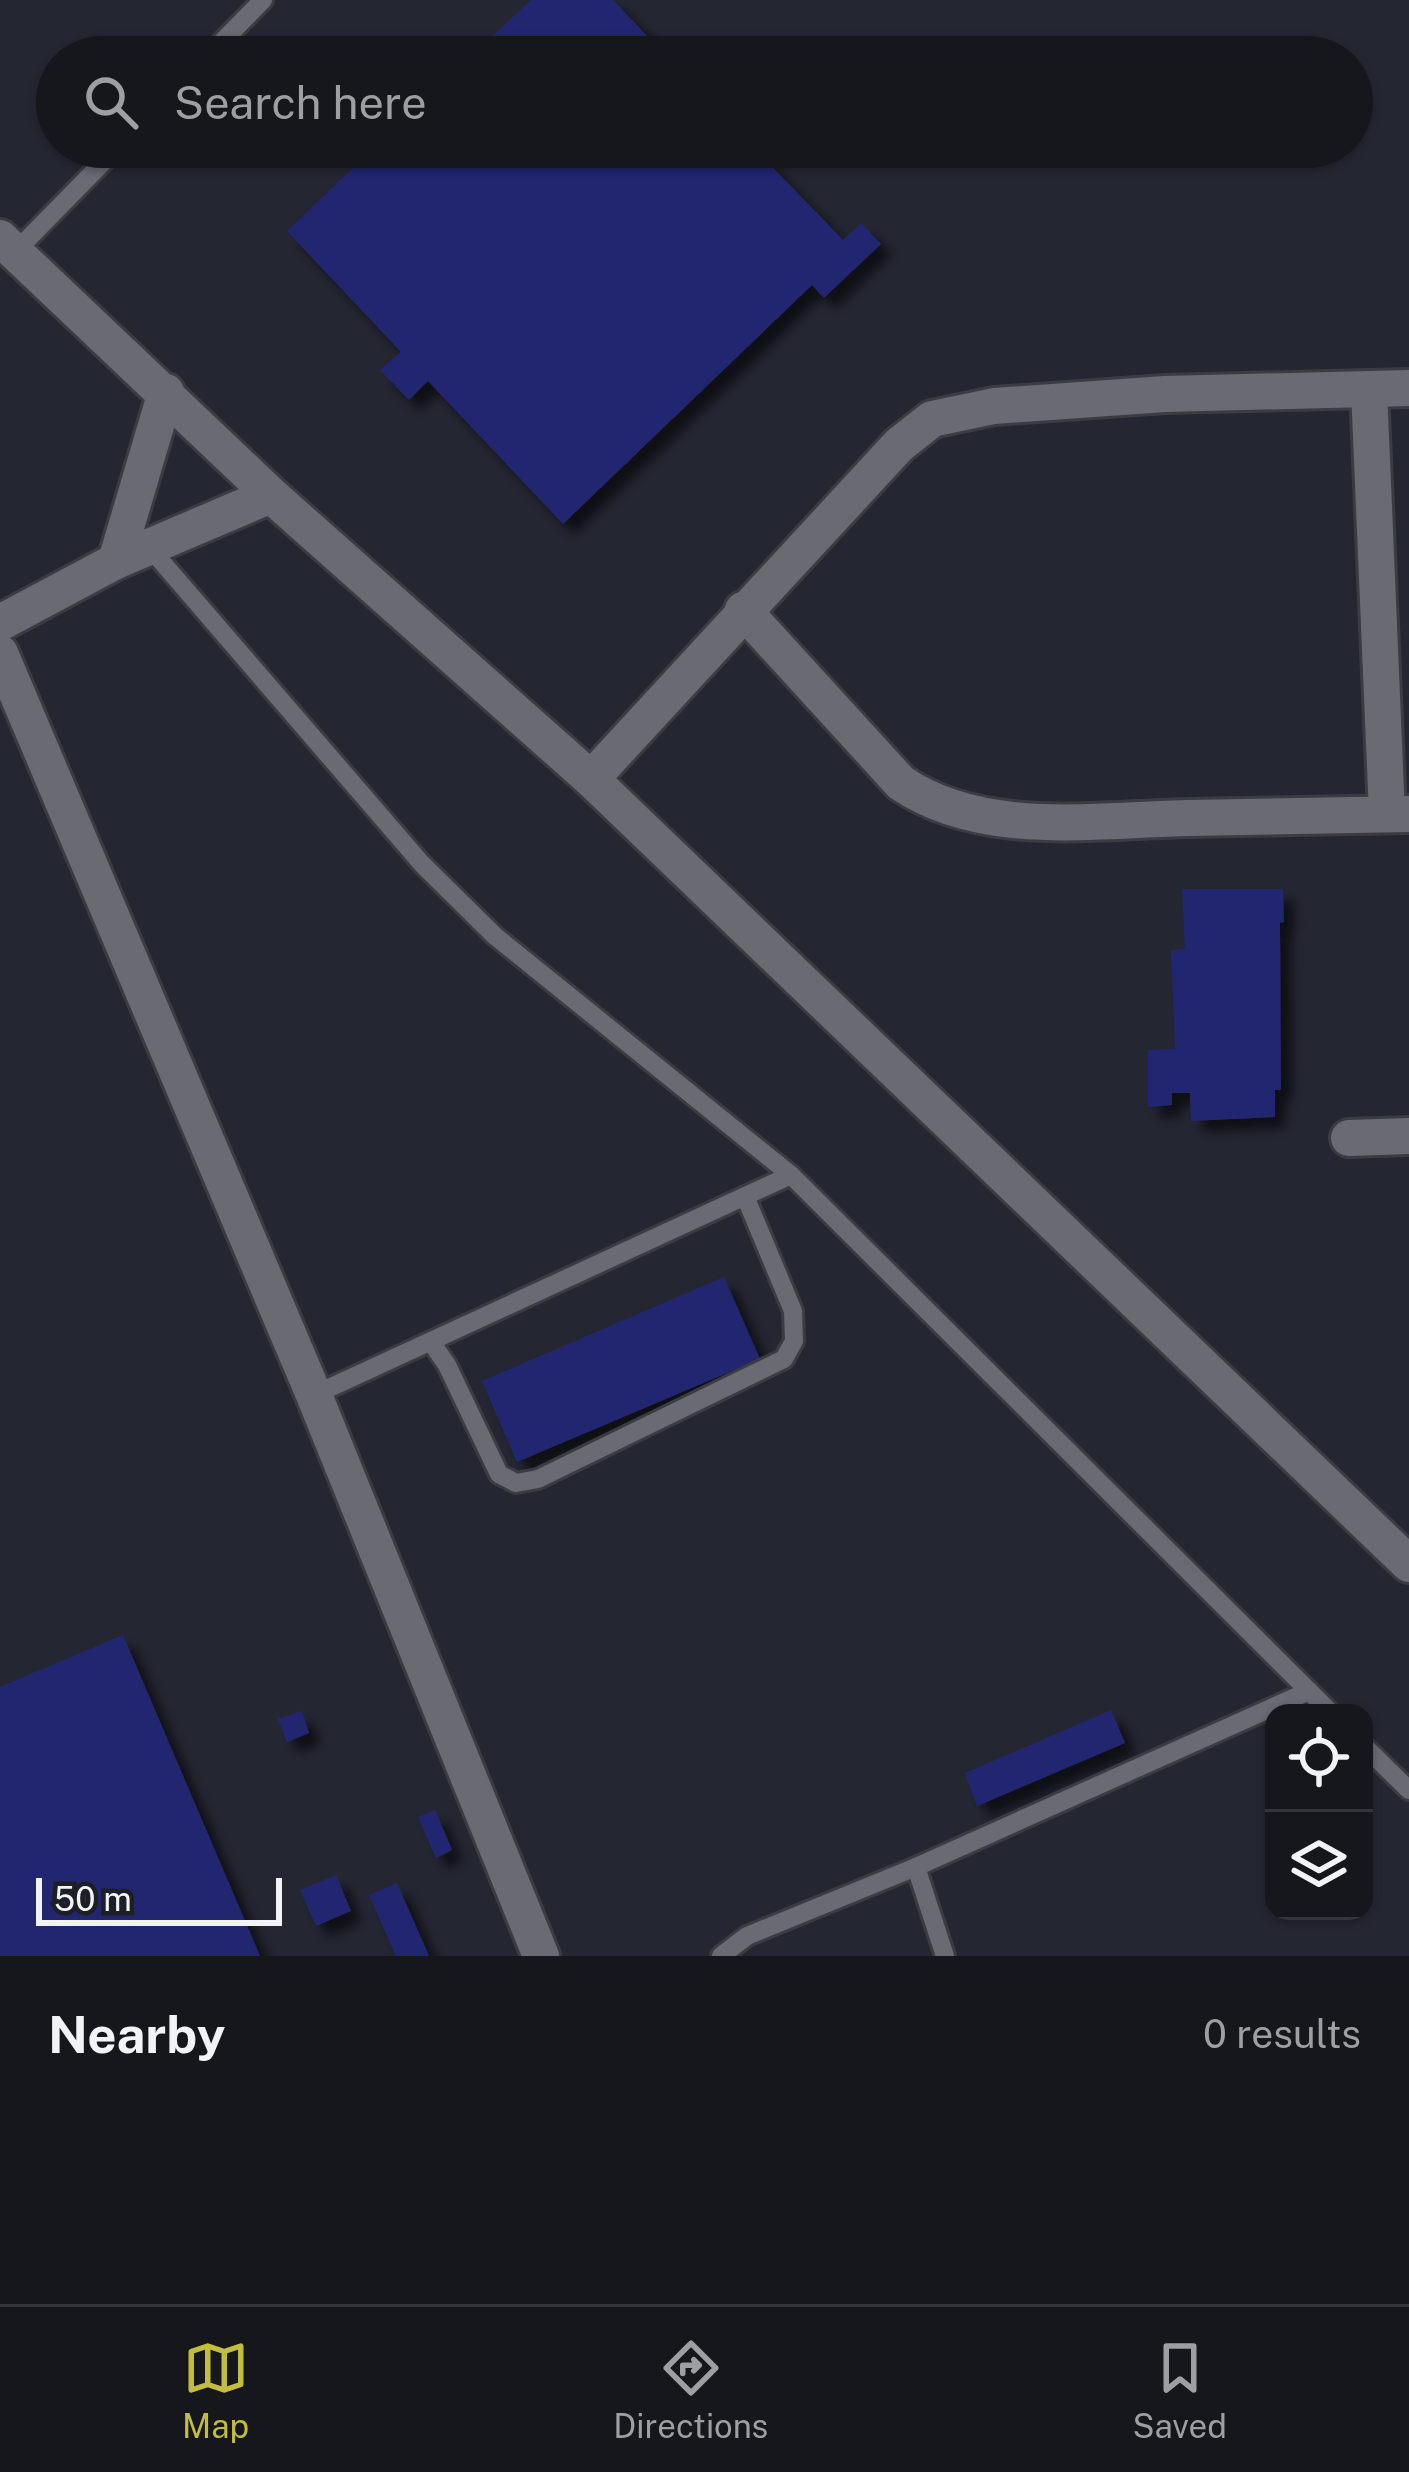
<!DOCTYPE html>
<style>
:root{--surface:#16171c;--page:#232429;--text:#f1f3f6;--muted:#9e9fa3;--line:#35363b;--accent:#c3bd3f}
body{margin:0;font-family:"Public Sans",sans-serif;background:var(--page);color:var(--text)}
.controls{position:absolute;right:36px;bottom:36px;display:grid;overflow:hidden;border-radius:24px;box-shadow:0 3px 9px #0004}
.controls button{width:108px;height:108px;display:grid;place-items:center;padding:0;border:0;border-bottom:3px solid var(--line);background:var(--surface);color:var(--text);font:60px sans-serif}
.scale{position:absolute;left:36px;bottom:30px;width:246px;box-sizing:border-box;padding-left:12px;border:6px solid #f1f3f7;border-top:0;font-size:33px;line-height:42px;white-space:nowrap;color:#f1f3f7;-webkit-text-stroke:9px #1d1f25;paint-order:stroke}
.list{margin:0;padding:0;list-style:none}
h2{display:flex;justify-content:space-between;align-items:center;height:156px;margin:0;padding:0 48px;font-size:51px}
h2 small{font-size:39px;font-weight:400;color:var(--muted)}
.icon{flex:none;width:66px;height:66px;fill:none;stroke:currentColor;stroke-width:2;stroke-linecap:round;stroke-linejoin:round}
.map{position:relative;flex:none;width:1409px;height:1956px;overflow:hidden}
.search{position:absolute;background:var(--surface);box-shadow:0 3px 9px #0004;left:36px;right:36px;top:36px;height:132px;display:flex;align-items:center;gap:30px;box-sizing:border-box;padding:0 42px;border-radius:66px;color:var(--muted);font-size:45px}
.sheet{height:348px;background:var(--surface)}
nav{display:flex;justify-content:space-around;align-items:center;box-sizing:border-box;height:168px;border-top:3px solid var(--line);background:var(--surface);font-size:33px;color:var(--muted)}
nav a{display:grid;justify-items:center;gap:6px}
nav .on{color:var(--accent)}
.map>svg:first-child{display:block}
.built{fill:#242632;fill-rule:evenodd}
.building{fill:#242771;filter:url(#shadow)}
.lines{fill:none;stroke-linecap:round;stroke-linejoin:round}
.service-casing{stroke:#3b3c41;stroke-width:24}
.minor-casing{stroke:#3b3c41;stroke-width:42}
.service{stroke:#696a72;stroke-width:18}
.minor{stroke:#696a72;stroke-width:36}
</style>
<div class="map">
<svg width="1409" height="1956" viewBox="0 0 1409 1956">
<defs>
<filter id="shadow"><feDropShadow dx="11" dy="11" stdDeviation="6" flood-color="#0009"/></filter>
</defs>
<rect width="100%" height="100%" fill="#1d1f25"/>
<path class="built" d="M0,0H1409V1956H0ZM57,57H1352V147H57ZM1274,1713H1364V1911H1274Z"/>
<g class="building">
<polygon points="531,0 613,0 667,57 470,57"/>
<polygon points="375,147 753,147 843,240 861,223 881,244 824,298 812,285 563,524 428,381 409,400 380,370 401,352 287,231"/>
<polygon points="1182,889 1283,889 1284,922 1280,923 1281,1090 1275,1090 1275,1117 1191,1121 1190,1093 1172,1093 1172,1105 1148,1107 1148,1050 1175,1049 1171,950 1185,949"/>
<polygon points="724,1277 760,1359 517,1462 482,1381"/>
<polygon points="123,1635 260,1956 0,1956 0,1687"/>
<polygon points="1111,1710 1125,1743 977,1806 965,1773"/>
<polygon points="302,1711 309,1733 287,1742 278,1719"/>
<polygon points="435,1810 452,1850 436,1858 418,1817"/>
<polygon points="336,1875 351,1911 316,1926 300,1890"/>
<polygon points="397,1883 429,1956 396,1956 369,1895"/>
</g>
<g class="lines">
<defs>
<g id="service">
<polyline points="207,57 263,0"/>
<polyline points="15,252 118,147"/>
<polyline points="149,547 422,864 495,936 791,1175 1331,1713"/>
<polyline points="431,1342 447,1365 499,1474 516,1483 538,1479 784,1359 794,1341 793,1311 745,1196"/>
<polyline points="314,1395 791,1175"/>
<polyline points="1364,1746 1409,1790"/>
<polyline points="916,1867 945,1956"/>
<polyline points="721,1956 747,1936 916,1867 1309,1691"/>
</g>
<g id="minor">
<polyline points="0,238 271,495 591,779 1409,1564"/>
<polyline points="1369,389 1387,814"/>
<polyline points="116,561 166,392"/>
<path d="M743,610L901,783C982,838 1095,820 1188,818C1262,817 1335,815 1409,814"/>
<polyline points="0,623 116,561 271,495"/>
<polyline points="0,653 314,1395 541,1956"/>
<polyline points="591,779 899,445 932,419 994,406 1165,394 1409,388"/>
<polyline points="1349,1138 1409,1136"/>
</g>
</defs>
<use href="#service" class="service-casing"/>
<use href="#minor" class="minor-casing"/>
<use href="#service" class="service"/>
<use href="#minor" class="minor"/>
</g>
</svg>
<div class="controls">
<button><svg class="icon" aria-label="locate" viewBox="0 0 24 24"><circle cx="12" cy="12" r="6"/><path d="M12 2v4M12 18v4M2 12h4M18 12h4"/></svg></button>
<button><svg class="icon" aria-label="layers" viewBox="0 0 24 24"><path d="M12 4l9 5-9 5-9-5zM3 14l9 5 9-5"/></svg></button>
</div>
<div class="scale">50 m</div>
<div class="search"><svg class="icon" aria-label="search" viewBox="0 0 24 24"><circle cx="10" cy="10" r="6"/><path d="M15 15l6 6"/></svg>Search here</div>
</div>
<section class="sheet">
<h2>Nearby<small>0 results</small></h2>
<ul class="list">
</ul>
</section>
<nav>
<a class="on"><svg class="icon" aria-label="map" viewBox="0 0 24 24"><path d="M3 6l6-2 6 2 6-2v14l-6 2-6-2-6 2zM9 4v14M15 6v14"/></svg>Map</a>
<a><svg class="icon" aria-label="directions" viewBox="0 0 24 24"><path d="M12 3l9 9-9 9-9-9zM9 14v-3h6M13 9l2 2-2 2"/></svg>Directions</a>
<a><svg class="icon" aria-label="saved" viewBox="0 0 24 24"><path d="M7 4h10v16l-5-4-5 4z"/></svg>Saved</a>
</nav>
